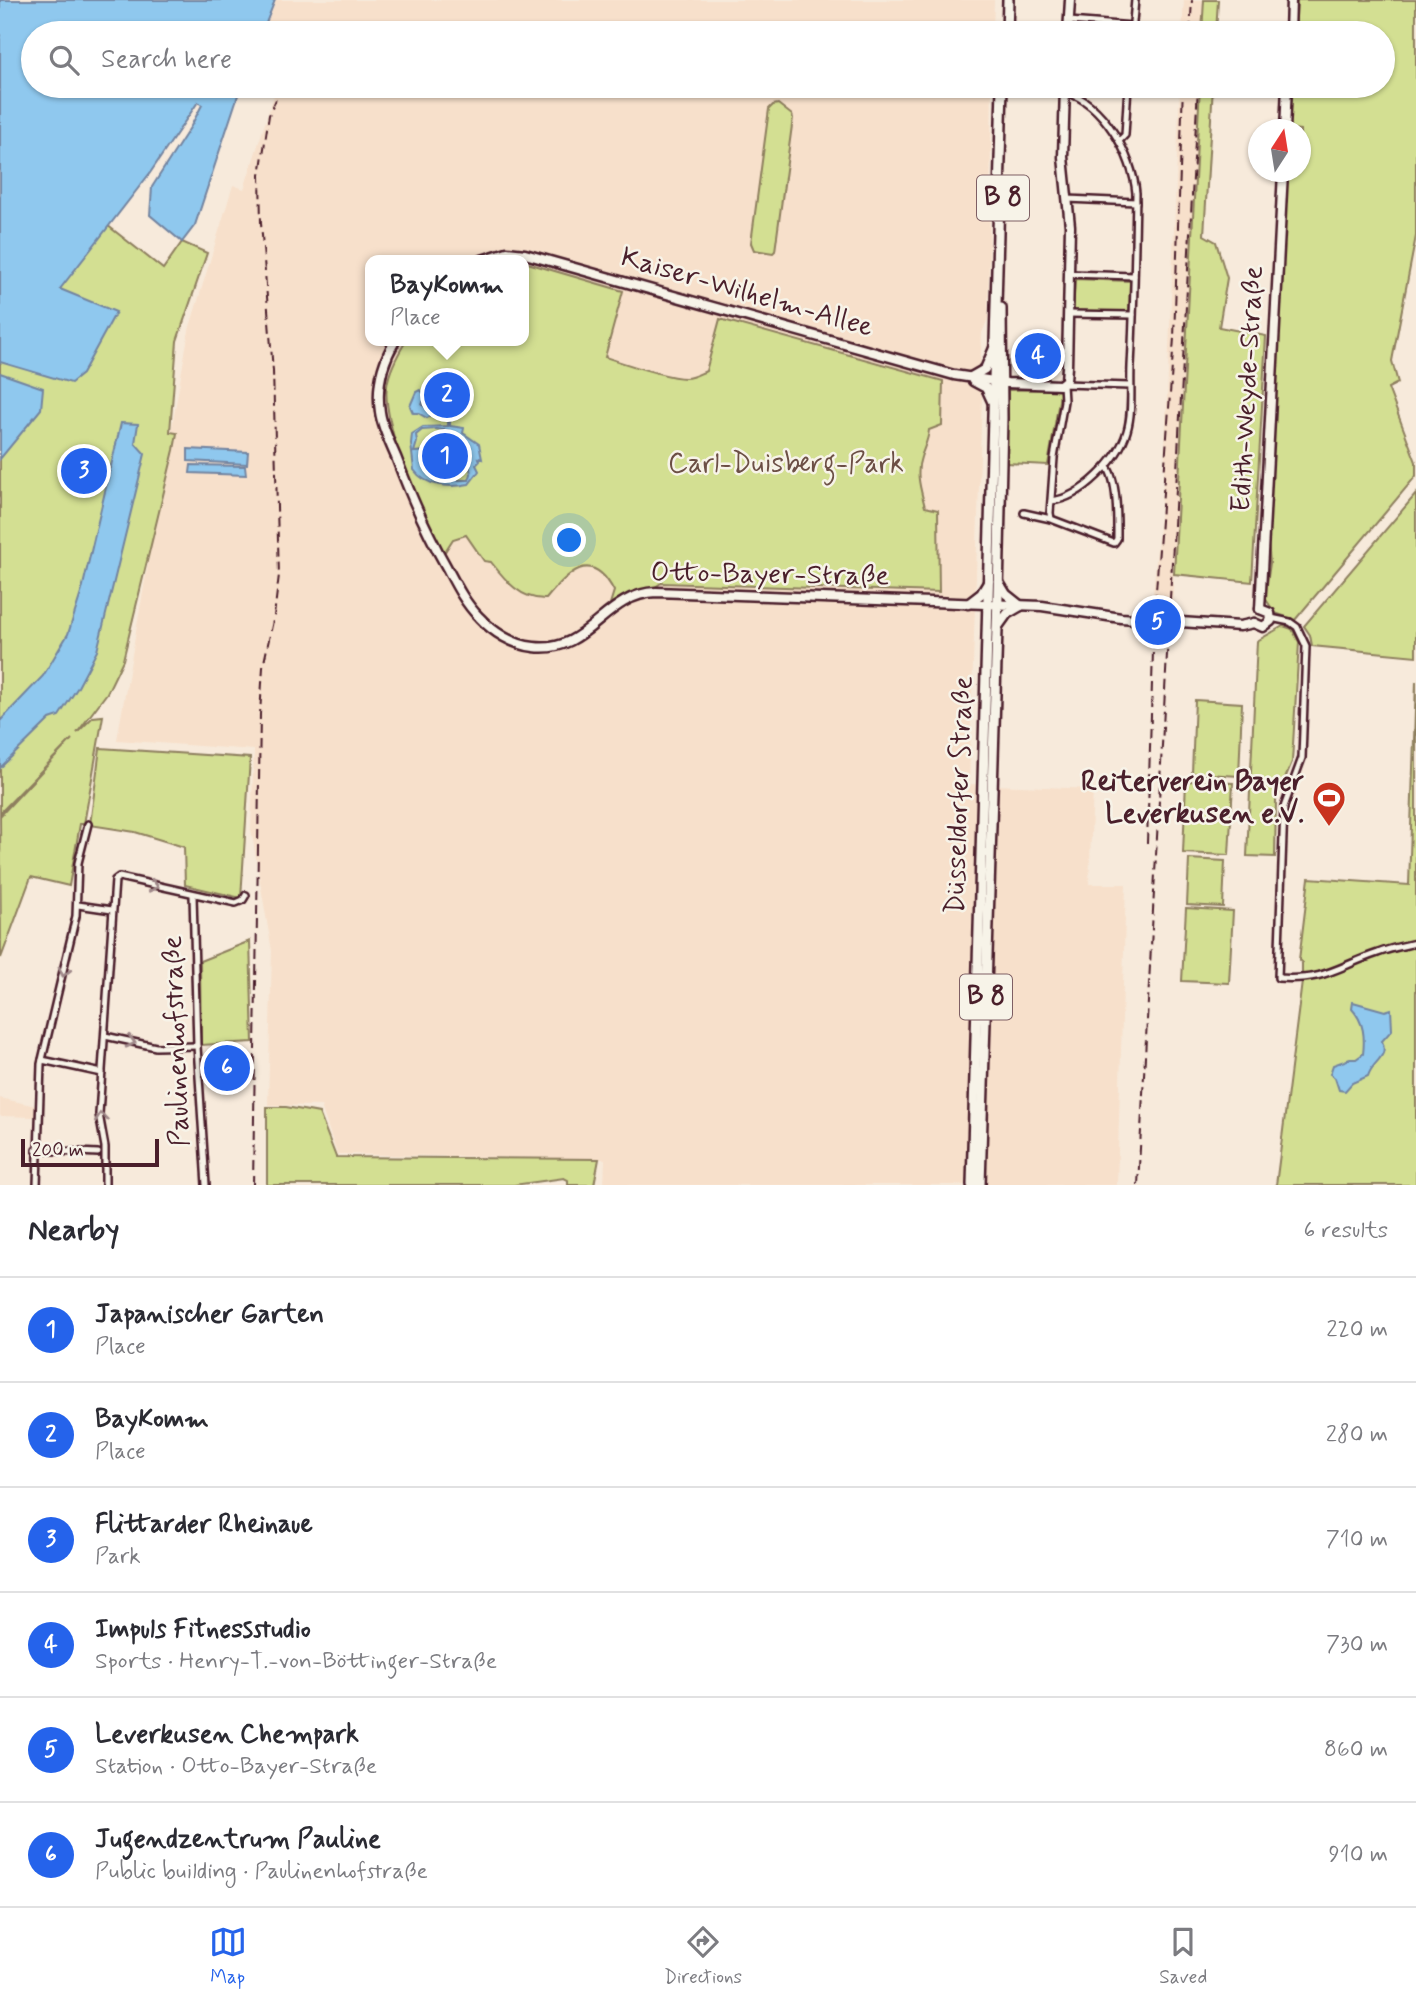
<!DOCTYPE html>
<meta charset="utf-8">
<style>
:root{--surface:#fff;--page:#f2f2f3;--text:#2b2b33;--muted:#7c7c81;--line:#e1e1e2;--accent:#2563eb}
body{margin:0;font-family:Mynerve,sans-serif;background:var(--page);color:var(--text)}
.compass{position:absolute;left:1248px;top:119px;width:63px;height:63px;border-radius:50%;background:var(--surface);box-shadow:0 2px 5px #0004;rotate:12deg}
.scale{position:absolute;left:21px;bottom:18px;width:138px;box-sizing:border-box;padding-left:7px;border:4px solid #4a1f2b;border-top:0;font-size:19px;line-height:24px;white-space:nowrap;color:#4a1f2b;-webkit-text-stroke:5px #f7f3e8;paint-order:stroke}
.you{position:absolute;left:570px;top:541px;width:24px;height:24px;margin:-18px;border:5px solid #fff;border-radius:50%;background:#1a73e8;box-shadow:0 0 0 10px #1a73e833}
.badge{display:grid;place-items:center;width:46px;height:46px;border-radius:50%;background:var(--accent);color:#fff;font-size:23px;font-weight:700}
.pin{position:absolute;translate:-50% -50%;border:4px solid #fff;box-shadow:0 2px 7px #0006}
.popup{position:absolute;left:365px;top:255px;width:164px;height:91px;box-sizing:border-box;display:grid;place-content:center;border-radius:14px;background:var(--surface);filter:drop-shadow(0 2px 5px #0005);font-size:23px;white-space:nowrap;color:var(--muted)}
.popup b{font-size:26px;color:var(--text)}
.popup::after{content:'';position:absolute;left:50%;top:100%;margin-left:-14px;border:14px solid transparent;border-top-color:var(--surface)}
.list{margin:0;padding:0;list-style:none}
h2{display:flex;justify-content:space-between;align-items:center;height:91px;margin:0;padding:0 28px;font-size:30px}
h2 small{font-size:23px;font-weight:400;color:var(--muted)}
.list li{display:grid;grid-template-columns:46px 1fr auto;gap:21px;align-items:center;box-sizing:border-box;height:105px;padding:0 28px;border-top:2px solid var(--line)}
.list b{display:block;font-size:26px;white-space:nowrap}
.list p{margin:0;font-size:23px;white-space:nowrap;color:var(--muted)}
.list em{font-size:23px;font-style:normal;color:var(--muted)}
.icon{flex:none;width:38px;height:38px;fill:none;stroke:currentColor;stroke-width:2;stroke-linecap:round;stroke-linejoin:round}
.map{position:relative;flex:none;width:1416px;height:1185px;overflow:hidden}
.search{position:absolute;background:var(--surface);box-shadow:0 2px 5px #0004;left:21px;right:21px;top:21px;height:77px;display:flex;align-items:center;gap:18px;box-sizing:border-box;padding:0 24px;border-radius:38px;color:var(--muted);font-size:26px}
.sheet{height:721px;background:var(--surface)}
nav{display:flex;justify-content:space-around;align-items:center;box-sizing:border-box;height:98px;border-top:2px solid var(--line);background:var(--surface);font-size:19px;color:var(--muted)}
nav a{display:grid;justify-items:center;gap:4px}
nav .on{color:var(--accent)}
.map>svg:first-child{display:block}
.built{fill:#f7e0cb;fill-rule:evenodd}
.green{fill:#d3df92;stroke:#8e7f5e;stroke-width:2}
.water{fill:#8fc8ee;stroke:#7384a0;stroke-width:2;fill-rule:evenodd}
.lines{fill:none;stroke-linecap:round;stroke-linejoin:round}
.street-casing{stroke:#4a1f2b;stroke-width:10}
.secondary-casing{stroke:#4a1f2b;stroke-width:13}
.primary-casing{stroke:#4a1f2b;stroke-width:14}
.street{stroke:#f7f3e8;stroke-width:5}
.secondary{stroke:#f7f3e8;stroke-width:8}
.primary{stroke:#f7f3e8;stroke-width:9}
.rail{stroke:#4a1f2b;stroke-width:2;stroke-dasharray:10 5;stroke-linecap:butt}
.oneway{stroke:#a0898a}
.labels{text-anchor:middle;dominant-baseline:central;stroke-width:5;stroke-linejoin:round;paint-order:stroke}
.shield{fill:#f7f3e8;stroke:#7e5f64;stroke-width:2}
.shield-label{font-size:26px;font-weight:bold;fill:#4a1f2b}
.street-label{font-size:28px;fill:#4a1f2b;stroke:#f7f3e8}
.park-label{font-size:28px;fill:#6c4f45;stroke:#f7f3e8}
.poi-label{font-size:28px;font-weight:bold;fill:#4a1f2b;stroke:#f7f3e8;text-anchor:end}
</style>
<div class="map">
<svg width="1416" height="1185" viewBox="0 0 1416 1185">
<rect width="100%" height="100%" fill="#f7eadb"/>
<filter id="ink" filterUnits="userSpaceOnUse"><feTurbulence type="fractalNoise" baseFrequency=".0143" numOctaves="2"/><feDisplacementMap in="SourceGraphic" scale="14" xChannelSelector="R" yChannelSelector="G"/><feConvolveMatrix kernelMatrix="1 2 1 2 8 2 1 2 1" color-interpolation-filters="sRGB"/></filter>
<g filter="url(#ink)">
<g class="built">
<polygon points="275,0 994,0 993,33 262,33"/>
<polygon points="1184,0 1204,0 1202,33 1182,33"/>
<path d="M277,86H992L988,318L982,333L980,369L973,373L982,396L969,784L1093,789L1089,884H1126L1117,1185H604L605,1159L337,1154L321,1106L268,1105L272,951L251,829L254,750L117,740L189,330L233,185L244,189ZM370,260H524V341H370Z"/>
<polygon points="1180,86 1200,86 1172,608 1152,606 1164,470"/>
<polygon points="0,1098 36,1106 36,1117 0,1116"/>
</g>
<g class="green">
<polygon points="1204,0 1218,0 1216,33 1202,33"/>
<polygon points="1297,0 1416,0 1416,236 1392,361 1398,383 1388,388 1416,462 1416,476 1295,620 1275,613 1265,598 1270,563 1268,541 1287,172 1300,172 1300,130 1289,129 1292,86 1383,86 1383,33 1295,33"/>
<polygon points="1200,86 1213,86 1204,235 1216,242 1227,278 1219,327 1266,336 1252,582 1174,574"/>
<polygon points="778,104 792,115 793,118 775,251 773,253 754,250 751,243 769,109 773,105"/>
<polygon points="32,166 163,269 182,242 207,253 177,341 170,432 177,433 174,450 123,660 107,693 77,733 93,717 103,716 84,824 80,824 69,886 31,877 1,958 0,816 72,739 0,813 0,207"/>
<path d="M524,262L623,291L605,357C623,363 667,378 685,378C693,378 699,374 706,371L720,319L943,381L942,425L929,430C928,441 924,447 921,457C915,474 921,490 925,507L938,510L939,592L661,583L654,588L626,595L610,604L614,591C591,547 568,573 546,599C521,600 506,581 491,562L484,561L466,535L453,539L444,553C422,529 381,418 387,386C389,370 398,354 406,341H524Z"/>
<polygon points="1075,279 1130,281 1129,313 1073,311"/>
<polygon points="1061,389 1048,465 1006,463 1008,390"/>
<polygon points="1416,494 1416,656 1312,646 1310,635 1304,626"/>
<polygon points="1283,626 1292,629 1299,642 1292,762 1276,800 1275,857 1247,856 1257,641"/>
<polygon points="1416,681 1416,1185 1276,1185 1302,982 1302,963 1299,960 1309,878 1409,885"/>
<polygon points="1195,700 1242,703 1239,776 1192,773"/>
<polygon points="100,748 250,758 241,898 185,885 184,847 135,832 90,825"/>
<polygon points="1186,781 1233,783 1229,855 1183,853"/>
<polygon points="1189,859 1225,861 1223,907 1187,905"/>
<polygon points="1186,908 1233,911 1229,983 1182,981"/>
<polygon points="250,941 253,1042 201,1045 200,961"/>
<polygon points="243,1060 243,1081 221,1081 221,1061"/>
<polygon points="267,1107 286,1107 319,1113 336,1157 599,1159 594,1185 568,1185 568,1180 564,1178 514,1185 267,1185"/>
</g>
<g class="water">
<polygon points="0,0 275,0 262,33 33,33 33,86 241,86 195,225 182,242 150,215 152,187 191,126 202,105 198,102 150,173 60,289 116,312 82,374 71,383 0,362"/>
<polygon points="0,373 43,388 41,409 0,459"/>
<path d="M420,390L426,395L422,405L427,407L429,404L454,417L450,418V426L464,428L463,433L479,444L482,459L479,458L480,461L476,465L479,471L469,484C450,488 426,487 414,470L411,444L412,434L423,427L448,426V418L436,413L427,418L418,413H413L410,406L416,392ZM437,429L450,431L465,444L460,449L463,455L462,462L469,463L471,474L469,480H458L453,476L438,480L430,471V467L434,468V463L425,451L414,452L417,442L416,435L422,430Z"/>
<polygon points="121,423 138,424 135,443 145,454 97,651 78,687 59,716 50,719 0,768 0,721 43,676 68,634 82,590"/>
<polygon points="188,449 248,452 247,464 188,461"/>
<polygon points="191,465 245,466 246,475 190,473"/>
<path d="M1353,1002L1385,1011L1391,1009L1392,1030L1382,1041C1389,1058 1373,1060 1368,1076L1352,1083L1345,1091L1339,1090L1335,1078L1330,1074L1333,1065L1350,1059H1356L1363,1054C1365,1037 1364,1022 1352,1009Z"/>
</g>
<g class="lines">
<defs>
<g id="street">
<polyline points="1069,21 1133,26"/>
<polyline points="1132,33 1135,0"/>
<polyline points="1119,141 1125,135 1128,86"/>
<polyline points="1067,199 1136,202"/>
<polyline points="1069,274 1134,276"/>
<polyline points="1068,314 1133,315"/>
<path d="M1051,501C1082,498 1119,459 1127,431C1133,411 1130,387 1131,366C1134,309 1135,251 1136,193C1133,156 1103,102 1065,92"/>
<path d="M1024,513L1051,519L1114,543L1117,539C1117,521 1118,481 1107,467"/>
<polyline points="1051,519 1050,513 1054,458 1064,401 1063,384 1130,386"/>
<path d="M1271,618L1290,622L1297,627L1306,646L1302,758L1284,807L1278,978C1327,981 1336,967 1378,953C1390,948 1403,946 1416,943"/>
<polyline points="193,895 197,1046 206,1185"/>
<polyline points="78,905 112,910"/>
<polyline points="105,1036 156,1047 197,1046"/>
<polyline points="42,1060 102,1073"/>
<polyline points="36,1150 98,1153"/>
<polyline points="37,1185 41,1064 76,916 78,863 88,824"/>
<polyline points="105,1185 105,1147 99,1114 115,880 119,877 236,903 243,900 246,895"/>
</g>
<g id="secondary">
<polyline points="1068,33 1070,0"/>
<polyline points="1290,33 1291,0"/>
<polyline points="1285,130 1287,86"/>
<polyline points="482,260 507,252 525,254 954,375 1007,383 1060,385 1066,380 1067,367 1070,226 1063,157 1065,86"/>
<path d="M395,341C382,363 376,386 380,412C382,427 390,443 396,457C411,497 426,531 447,568C456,585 465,603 479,617C493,632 513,645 534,647C588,654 604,594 656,592L1042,606L1121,618L1240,626L1254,623"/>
<polyline points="971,377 985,369 994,348"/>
<polyline points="973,381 986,388 992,401"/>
<polyline points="998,581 1006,594 1021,606"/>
<polyline points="968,604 981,594 989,581"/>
<polyline points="1260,609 1283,172"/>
<polyline points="1254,623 1263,627 1271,621 1270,613 1260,609"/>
<polyline points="997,628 1007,614 1019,607"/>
</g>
<g id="primary">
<polyline points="1007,33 1008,0"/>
<polyline points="972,1185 1002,86"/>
<polyline points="980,1185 998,596 1002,418 1001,308"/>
</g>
</defs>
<use href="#street" class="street-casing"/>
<use href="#secondary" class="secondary-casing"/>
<use href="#primary" class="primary-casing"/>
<use href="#street" class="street"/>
<use href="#secondary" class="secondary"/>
<use href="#primary" class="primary"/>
<g class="rail">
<polyline points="1190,33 1192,0"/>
<polyline points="1147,843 1154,619 1174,338 1183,86"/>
<polyline points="253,1185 260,714 263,667 274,616 279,575 273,371 261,223 260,175 269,115 282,86"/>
<polyline points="1138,1185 1198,86"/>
</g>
</g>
<defs><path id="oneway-chevron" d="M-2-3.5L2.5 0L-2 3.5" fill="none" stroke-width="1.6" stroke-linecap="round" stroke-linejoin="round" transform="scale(1.75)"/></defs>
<g class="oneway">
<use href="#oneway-chevron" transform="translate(154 886) rotate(13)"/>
<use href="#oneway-chevron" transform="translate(64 972) rotate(104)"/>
<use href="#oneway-chevron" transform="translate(131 1042) rotate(14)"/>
<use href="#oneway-chevron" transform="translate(101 1117) rotate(-96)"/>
</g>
</g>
<defs>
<symbol id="stadium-pin" viewBox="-11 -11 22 30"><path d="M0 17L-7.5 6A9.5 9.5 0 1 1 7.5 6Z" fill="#c8321e" stroke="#f7f3e8"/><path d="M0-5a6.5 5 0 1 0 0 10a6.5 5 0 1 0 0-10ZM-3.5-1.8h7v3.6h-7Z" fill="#fff"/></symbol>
</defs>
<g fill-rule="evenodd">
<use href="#stadium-pin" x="1310" y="779" width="38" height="52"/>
</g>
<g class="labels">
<g class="shield">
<rect x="977" y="175.5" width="52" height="45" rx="5"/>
<rect x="960" y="974.5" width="52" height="45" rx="5"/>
</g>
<g class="shield-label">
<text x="1003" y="198">B 8</text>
<text x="986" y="997">B 8</text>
</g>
<g class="street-label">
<text transform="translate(747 293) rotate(16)">Kaiser-Wilhelm-Allee</text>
<text transform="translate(1248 389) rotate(-87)">Edith-Weyde-Straße</text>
<text transform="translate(770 575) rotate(1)">Otto-Bayer-Straße</text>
<text transform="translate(960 795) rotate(-88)">Düsseldorfer Straße</text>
<text transform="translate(177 1041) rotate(-92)">Paulinenhofstraße</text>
</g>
<g class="park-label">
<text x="786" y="464">Carl-Duisberg-Park</text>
</g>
<g class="poi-label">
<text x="1304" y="782">Reiterverein Bayer<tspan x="1304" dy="32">Leverkusen e.V.</tspan></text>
</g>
</g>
</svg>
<svg class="compass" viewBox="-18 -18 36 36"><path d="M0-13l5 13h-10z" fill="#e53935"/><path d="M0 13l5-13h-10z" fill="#7c7c81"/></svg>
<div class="scale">200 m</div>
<div class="you"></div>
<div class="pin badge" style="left:445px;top:456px">1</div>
<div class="pin badge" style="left:447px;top:395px">2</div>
<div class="popup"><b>BayKomm</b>Place</div>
<div class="pin badge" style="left:84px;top:471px">3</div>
<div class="pin badge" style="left:1038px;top:356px">4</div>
<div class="pin badge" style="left:1158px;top:622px">5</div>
<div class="pin badge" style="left:227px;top:1068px">6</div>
<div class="search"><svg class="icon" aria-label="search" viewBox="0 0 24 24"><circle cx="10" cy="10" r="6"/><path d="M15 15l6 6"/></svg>Search here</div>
</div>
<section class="sheet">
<h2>Nearby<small>6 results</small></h2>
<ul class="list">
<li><span class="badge">1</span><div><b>Japanischer Garten</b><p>Place</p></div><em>220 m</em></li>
<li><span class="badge">2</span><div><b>BayKomm</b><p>Place</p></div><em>280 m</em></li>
<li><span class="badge">3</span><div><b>Flittarder Rheinaue</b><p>Park</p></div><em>710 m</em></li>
<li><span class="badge">4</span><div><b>Impuls Fitnessstudio</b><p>Sports · Henry-T.-von-Böttinger-Straße</p></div><em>730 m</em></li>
<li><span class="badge">5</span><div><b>Leverkusen Chempark</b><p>Station · Otto-Bayer-Straße</p></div><em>860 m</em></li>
<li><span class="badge">6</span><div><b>Jugendzentrum Pauline</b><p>Public building · Paulinenhofstraße</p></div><em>910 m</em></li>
</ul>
</section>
<nav>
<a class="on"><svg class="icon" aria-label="map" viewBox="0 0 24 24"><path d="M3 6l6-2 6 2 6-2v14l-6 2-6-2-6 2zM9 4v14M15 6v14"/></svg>Map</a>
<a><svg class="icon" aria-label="directions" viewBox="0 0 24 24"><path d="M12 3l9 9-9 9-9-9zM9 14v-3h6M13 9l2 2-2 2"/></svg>Directions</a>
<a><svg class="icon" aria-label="saved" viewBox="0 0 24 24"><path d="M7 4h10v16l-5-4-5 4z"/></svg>Saved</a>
</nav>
